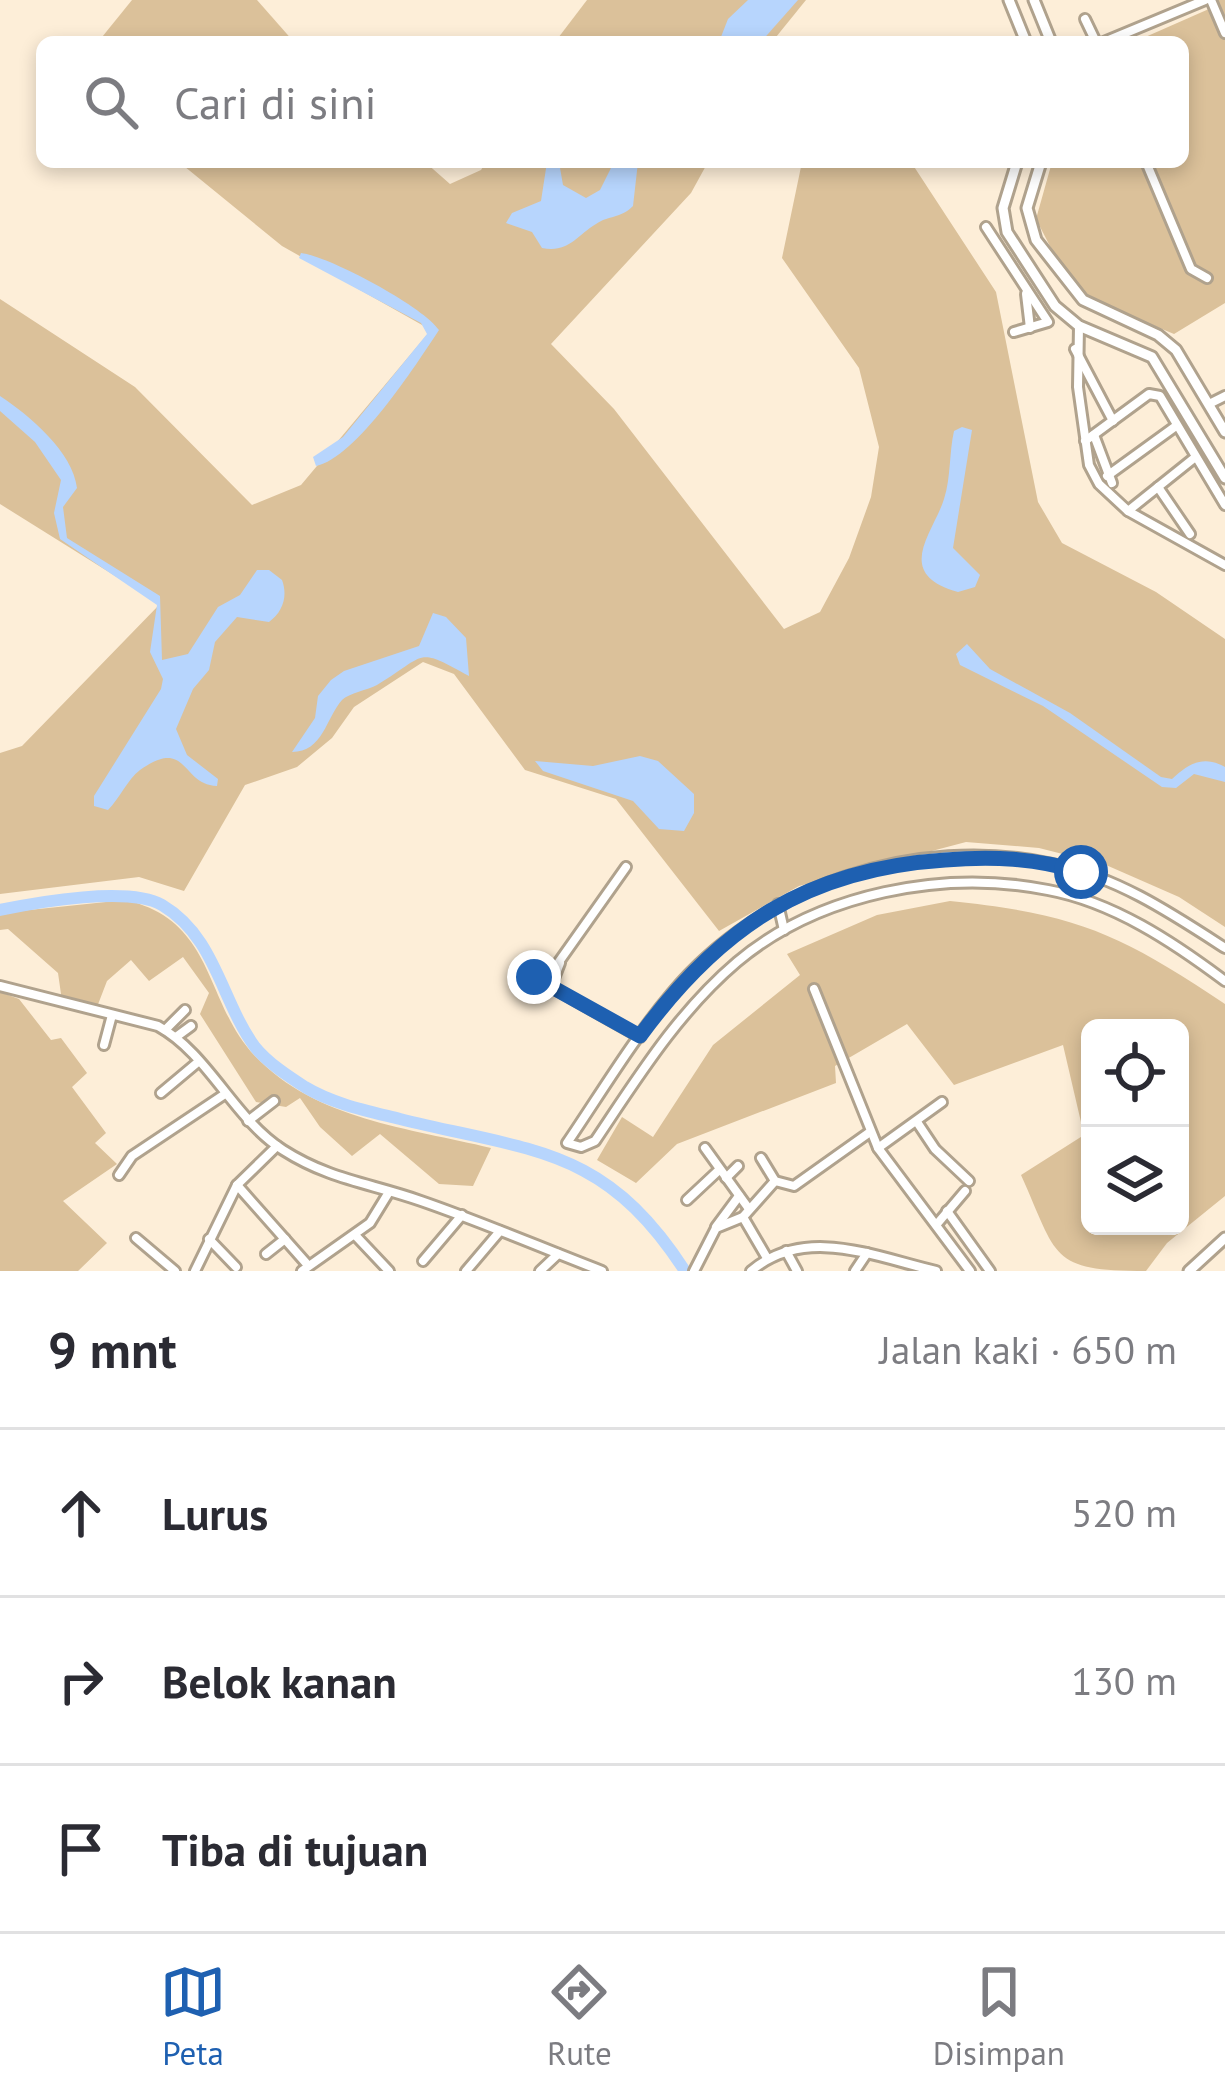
<!DOCTYPE html>
<html lang="id">
<meta charset="utf-8">
<style>
:root{--surface:#fff;--page:#f7f7f7;--text:#2b2b33;--muted:#7c7c81;--line:#e1e1e2;--accent:#1e60b1}
body{margin:0;font-family:"PT Sans",sans-serif;background:var(--page);color:var(--text)}
.controls{position:absolute;right:36px;bottom:36px;display:grid;overflow:hidden;border-radius:18px;box-shadow:0 6px 18px #0003}
.controls button{width:108px;height:108px;display:grid;place-items:center;padding:0;border:0;border-bottom:3px solid var(--line);background:var(--surface);color:var(--text);font:60px sans-serif}
.stop{position:absolute;width:36px;height:36px;margin:-27px;border:9px solid #1e60b1;border-radius:50%;background:#fff}
.stop.end{background:#1e60b1;border-color:#fff;box-shadow:0 3px 12px #0008}
.list{margin:0;padding:0;list-style:none}
h2{display:flex;justify-content:space-between;align-items:center;height:156px;margin:0;padding:0 48px;font-size:51px}
h2 small{font-size:39px;font-weight:400;color:var(--muted)}
.list li{display:grid;grid-template-columns:78px 1fr auto;gap:36px;align-items:center;box-sizing:border-box;height:168px;padding:0 48px;border-top:3px solid var(--line)}
.list b{display:block;font-size:45px;white-space:nowrap}
.list em{font-size:39px;font-style:normal;color:var(--muted)}
.icon{flex:none;width:66px;height:66px;fill:none;stroke:currentColor;stroke-width:2;stroke-linecap:round;stroke-linejoin:round}
.map{position:relative;flex:none;width:1225px;height:1271px;overflow:hidden}
.search{position:absolute;background:var(--surface);box-shadow:0 6px 18px #0003;left:36px;right:36px;top:36px;height:132px;display:flex;align-items:center;gap:30px;box-sizing:border-box;padding:0 42px;border-radius:18px;color:var(--muted);font-size:45px}
.sheet{height:660px;background:var(--surface)}
nav{display:flex;justify-content:space-around;align-items:center;box-sizing:border-box;height:168px;border-top:3px solid var(--line);background:var(--surface);font-size:33px;color:var(--muted)}
nav a{display:grid;justify-items:center;gap:6px}
nav .on{color:var(--accent)}
.map>svg:first-child{display:block}
.green{fill:#dbc19a;fill-rule:evenodd}
.water{fill:#b7d5fd}
.lines{fill:none;stroke-linecap:round;stroke-linejoin:round}
.river{stroke:#b7d5fd;stroke-width:12}
.minor-casing{stroke:#b0a28d;stroke-width:14}
.major-casing{stroke:#b0a28d;stroke-width:15}
.minor{stroke:#fff;stroke-width:8}
.major{stroke:#fff;stroke-width:9}
.route{stroke:#1e60b1;stroke-width:15}
</style>
<div class="map">
<svg width="1225" height="1271" viewBox="0 0 1225 1271">
<rect width="100%" height="100%" fill="#fdeed8"/>
<g class="green">
<polygon points="132,0 257,0 294,42 98,42"/>
<polygon points="587,0 806,0 772,42 555,42"/>
<polygon points="1217,0 1225,0 1225,303 1174,334 1097,302 1069,283 1036,219 1052,162 1183,162 1183,42 1134,42 1218,5"/>
<polygon points="179,162 425,162 450,184 481,170 486,162 708,162 691,193 551,344 614,409 784,629 820,612 849,558 871,497 879,447 859,368 782,258 802,162 911,162 996,292 1038,502 1062,543 1156,592 1225,639 1225,927 1179,897 1106,865 1039,848 966,842 799,886 719,931 616,799 525,770 454,674 423,662 354,707 332,738 297,767 245,785 184,891 139,877 0,894 0,753 22,746 160,604 0,504 0,299 135,387 252,505 301,485 431,330 282,246"/>
<path d="M125,900C216,920 204,1003 255,1056C316,1120 409,1128 491,1148L473,1186L439,1184L380,1134L352,1156L320,1127L300,1098L286,1107L256,1102L200,1014L209,993L183,957L149,981L131,960L107,981L97,1007L62,1001L58,973L8,929L0,930V915L10,912Z"/>
<path d="M950,901C1077,914 1120,934 1225,1004V1196L1167,1243L1146,1271C1049,1271 1058,1257 1021,1175L1084,1135L1063,1045L954,1085L907,1024L835,1066L836,1083L677,1144L636,1183L597,1160L622,1117L653,1137L713,1045L800,975L787,954L877,915ZM1090,1028H1180V1226H1090Z"/>
<polygon points="0,992 19,999 51,1040 61,1038 87,1073 72,1087 106,1133 95,1143 117,1164 63,1201 107,1243 78,1271 0,1271"/>
</g>
<g class="water">
<polygon points="748,0 798,0 761,42 719,42 728,19"/>
<path d="M547,162H559L563,185L586,198L600,190L614,162H638L633,206C620,219 609,215 596,224C576,236 569,253 542,248L532,232L506,223L512,213L541,201Z"/>
<path d="M301,253C329,256 424,307 439,330C416,365 356,458 316,466L313,457L343,437L427,334L421,323L299,258Z"/>
<path d="M0,396C29,415 73,452 77,488L63,507L67,538L160,596L162,660L188,654L218,607L240,595L257,570H269L282,580C288,596 283,612 269,622L237,617L215,642L209,670L193,689L176,729L187,755L218,779L217,786C181,785 188,736 140,770C127,780 120,798 108,810L94,806V796L161,689L163,679L150,652L157,605L60,539L54,513L61,480L35,442L0,411Z"/>
<path d="M962,427L972,430L953,548L980,575L975,587L958,592C892,574 934,532 944,499C951,477 949,453 954,431Z"/>
<path d="M433,613L446,617L466,638L469,676C415,646 428,654 377,685C368,690 349,693 342,700C326,718 323,752 292,752L315,718L318,696L331,680L344,671L419,646Z"/>
<path d="M967,644L990,669L1070,713L1161,777L1172,779C1189,763 1204,755 1225,767V782L1194,774L1176,788L1162,787L1043,706L960,665L956,654Z"/>
<polygon points="640,756 658,761 694,794 694,813 684,831 659,829 633,801 543,771 535,761 593,766"/>
</g>
<g class="lines">
<path class="river" d="M0,910C38,902 129,886 162,905C216,937 221,1001 255,1047C268,1063 288,1076 305,1087C333,1104 368,1111 400,1119C533,1152 604,1146 685,1271"/>
<defs>
<g id="minor">
<polyline points="1211,0 1225,33"/>
<polyline points="1085,19 1096,42"/>
<polyline points="1104,42 1205,0"/>
<polyline points="1146,162 1191,269 1207,278"/>
<polyline points="986,227 1048,322 1014,332"/>
<polyline points="1026,294 1030,328"/>
<polyline points="1079,326 1078,387 1089,465 1099,484 1128,511 1225,565"/>
<polyline points="1075,349 1113,421"/>
<polyline points="1209,404 1225,396"/>
<polyline points="1094,435 1112,483"/>
<polyline points="1085,441 1149,394 1160,396 1225,505"/>
<polyline points="1107,476 1176,426"/>
<polyline points="1128,511 1158,487"/>
<polyline points="1190,534 1158,487 1193,459"/>
<polyline points="778,904 784,930"/>
<path d="M1225,948C1171,913 1117,877 1053,864C916,834 762,885 672,993C633,1039 601,1093 567,1143L581,1147L595,1141C638,1077 678,1012 737,962C819,893 944,869 1048,890C1113,902 1173,942 1225,981"/>
<polyline points="534,977 640,1037"/>
<polyline points="544,983 626,867"/>
<path d="M0,986L158,1026C209,1054 233,1118 283,1150C330,1180 370,1183 421,1201C482,1222 542,1248 602,1271"/>
<polyline points="551,986 560,963"/>
<polyline points="814,989 878,1148 970,1271"/>
<polyline points="165,1030 185,1010"/>
<polyline points="176,1037 191,1026"/>
<polyline points="104,1045 112,1015"/>
<polyline points="161,1093 198,1062"/>
<polyline points="248,1121 274,1101"/>
<polyline points="917,1122 935,1149 969,1181"/>
<polyline points="705,1148 749,1209"/>
<polyline points="878,1148 942,1102"/>
<polyline points="761,1158 775,1181 794,1186 870,1132"/>
<polyline points="119,1175 132,1156 225,1094"/>
<polyline points="726,1178 738,1166"/>
<polyline points="237,1185 306,1263"/>
<polyline points="687,1200 718,1171"/>
<polyline points="947,1211 990,1271"/>
<polyline points="743,1217 767,1258"/>
<polyline points="937,1224 965,1191"/>
<polyline points="716,1227 739,1196"/>
<polyline points="355,1235 389,1271"/>
<polyline points="136,1238 175,1271"/>
<polyline points="209,1239 236,1267"/>
<polyline points="786,1251 797,1271"/>
<polyline points="266,1254 285,1239"/>
<polyline points="423,1261 462,1215"/>
<polyline points="195,1271 237,1185 277,1146"/>
<polyline points="302,1271 370,1223 389,1192"/>
<polyline points="466,1271 500,1231"/>
<polyline points="540,1271 558,1254"/>
<polyline points="694,1271 716,1228 743,1217 775,1181"/>
<path d="M751,1271C806,1225 875,1257 936,1271"/>
<polyline points="855,1271 867,1253"/>
</g>
<g id="major">
<polyline points="1009,0 1026,42"/>
<polyline points="1034,0 1051,42"/>
<polyline points="1017,162 1003,208 1007,232 1055,306 1079,326 1152,357 1225,478"/>
<polyline points="1041,162 1027,208 1036,240 1083,300 1158,335 1176,350 1225,432"/>
<polyline points="1189,1271 1225,1238"/>
</g>
</defs>
<use href="#minor" class="minor-casing"/>
<use href="#major" class="major-casing"/>
<use href="#minor" class="minor"/>
<use href="#major" class="major"/>
</g>
<g class="lines">
<path class="route" d="M534,977L640,1036C720,927 807,869 945,860C992,856 1035,858 1081,872"/>
</g>
</svg>
<div class="controls">
<button><svg class="icon" aria-label="locate" viewBox="0 0 24 24"><circle cx="12" cy="12" r="6"/><path d="M12 2v4M12 18v4M2 12h4M18 12h4"/></svg></button>
<button><svg class="icon" aria-label="layers" viewBox="0 0 24 24"><path d="M12 4l9 5-9 5-9-5zM3 14l9 5 9-5"/></svg></button>
</div>
<div class="stop" style="left:1081px;top:872px"></div>
<div class="stop end" style="left:534px;top:977px"></div>
<div class="search"><svg class="icon" aria-label="search" viewBox="0 0 24 24"><circle cx="10" cy="10" r="6"/><path d="M15 15l6 6"/></svg>Cari di sini</div>
</div>
<section class="sheet">
<h2>9 mnt<small>Jalan kaki · 650 m</small></h2>
<ul class="list">
<li><svg class="icon" aria-label="ahead" viewBox="0 0 24 24"><path d="M12 20V5M6 11l6-6 6 6"/></svg><div><b>Lurus</b></div><em>520 m</em></li>
<li><svg class="icon" aria-label="right" viewBox="0 0 24 24"><path d="M7 20v-9h11M14 6l5 5-5 5"/></svg><div><b>Belok kanan</b></div><em>130 m</em></li>
<li><svg class="icon" aria-label="arrive" viewBox="0 0 24 24"><path d="M6 21V4h12l-3 4 3 4H6"/></svg><div><b>Tiba di tujuan</b></div></li>
</ul>
</section>
<nav>
<a class="on"><svg class="icon" aria-label="map" viewBox="0 0 24 24"><path d="M3 6l6-2 6 2 6-2v14l-6 2-6-2-6 2zM9 4v14M15 6v14"/></svg>Peta</a>
<a><svg class="icon" aria-label="directions" viewBox="0 0 24 24"><path d="M12 3l9 9-9 9-9-9zM9 14v-3h6M13 9l2 2-2 2"/></svg>Rute</a>
<a><svg class="icon" aria-label="saved" viewBox="0 0 24 24"><path d="M7 4h10v16l-5-4-5 4z"/></svg>Disimpan</a>
</nav>
